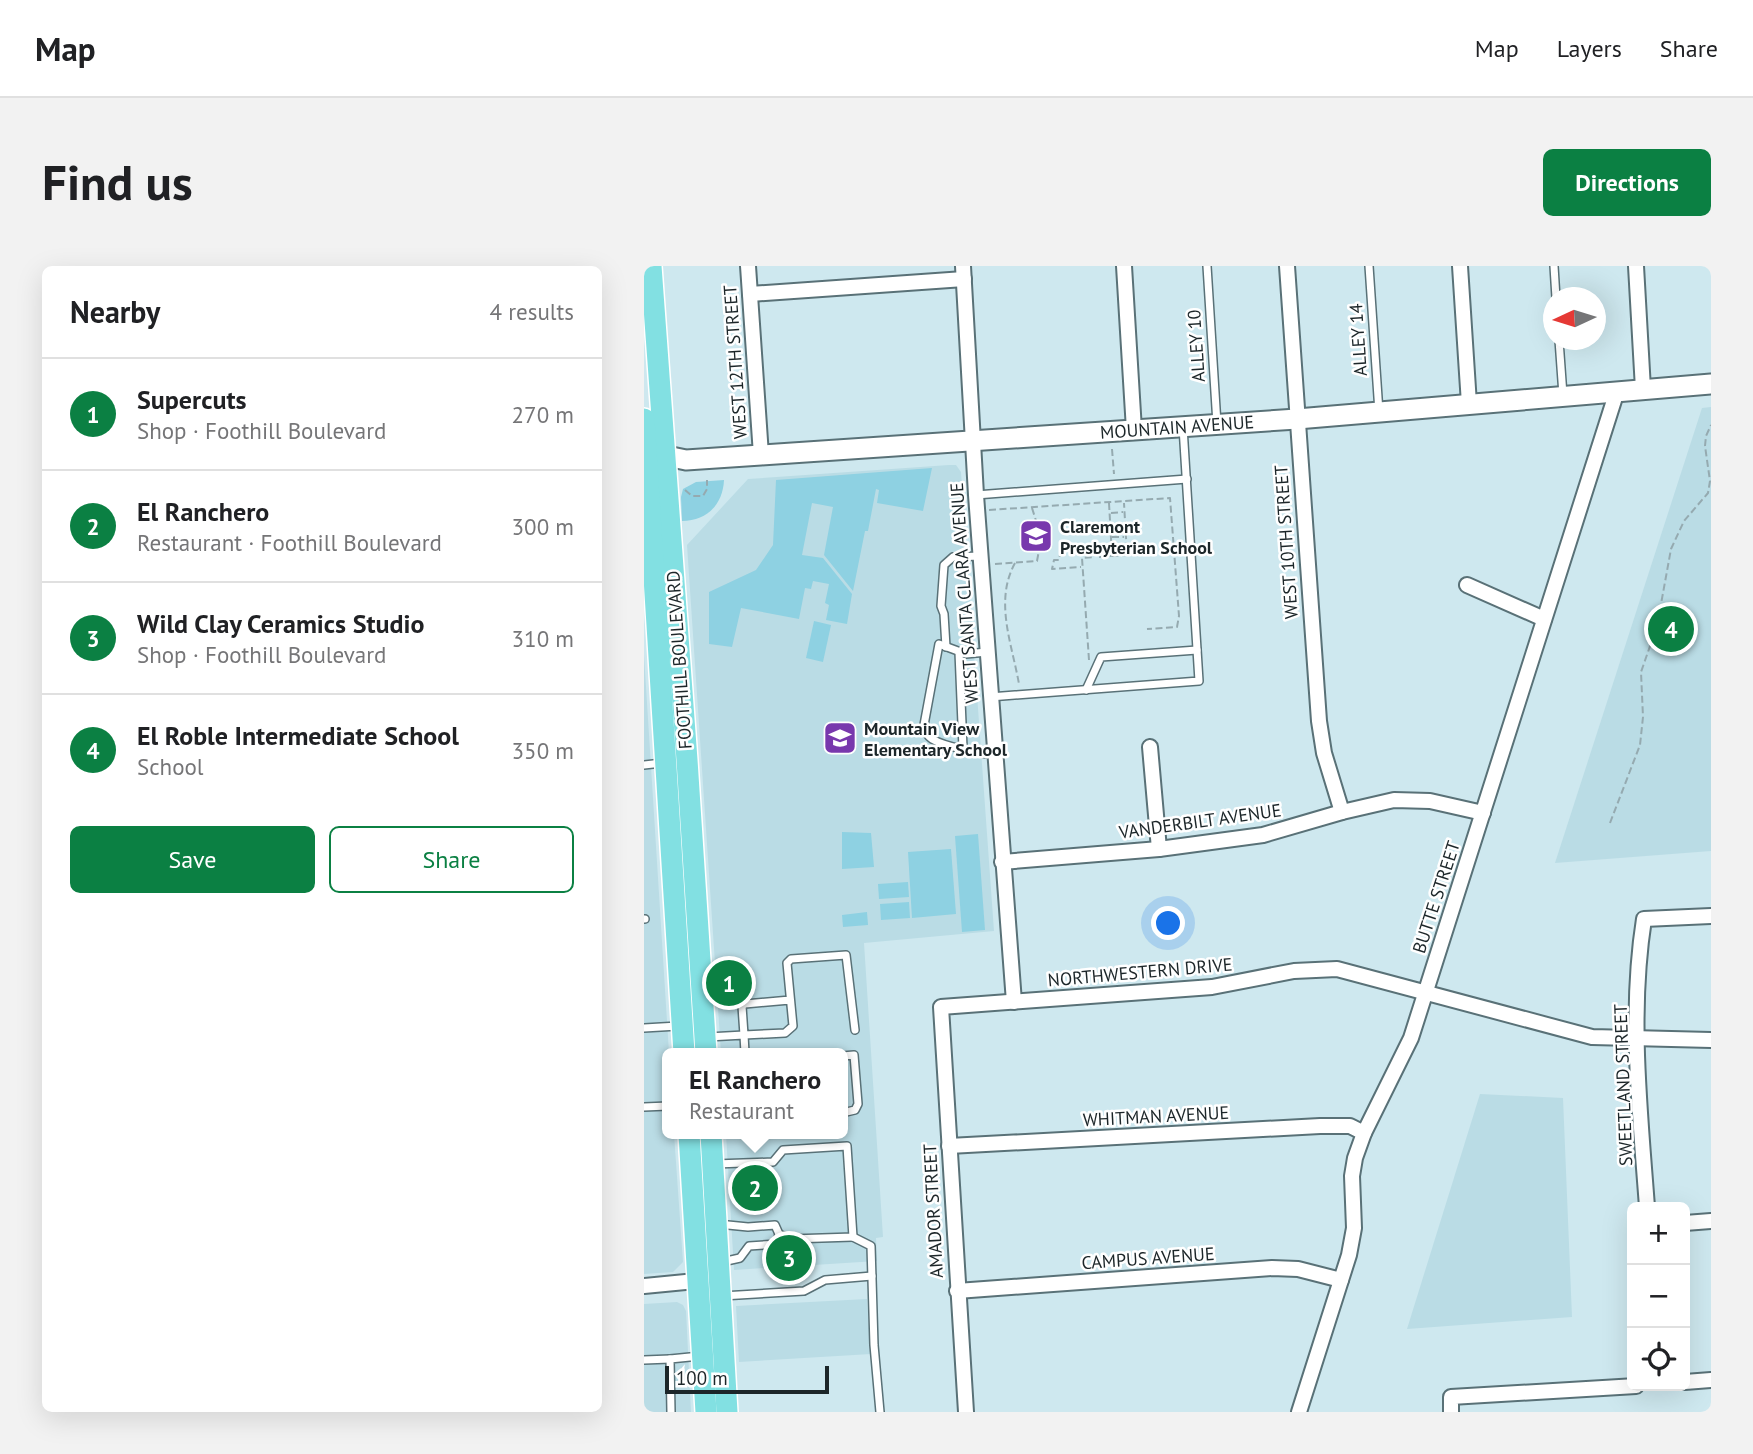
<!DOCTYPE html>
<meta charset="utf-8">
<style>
:root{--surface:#fff;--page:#f2f2f2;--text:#202124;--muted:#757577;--line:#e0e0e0;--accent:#0b8043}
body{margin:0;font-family:"PT Sans",sans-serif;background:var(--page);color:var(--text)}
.controls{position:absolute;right:21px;bottom:21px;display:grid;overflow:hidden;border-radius:10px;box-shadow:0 7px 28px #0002}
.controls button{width:63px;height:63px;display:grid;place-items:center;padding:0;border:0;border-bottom:2px solid var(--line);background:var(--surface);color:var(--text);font:35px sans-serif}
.compass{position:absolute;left:899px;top:21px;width:63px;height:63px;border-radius:50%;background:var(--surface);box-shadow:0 7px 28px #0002;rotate:266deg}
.scale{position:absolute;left:21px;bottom:18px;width:164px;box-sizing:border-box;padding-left:7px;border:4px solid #1c2629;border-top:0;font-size:19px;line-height:24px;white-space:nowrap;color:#1c2629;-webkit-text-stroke:5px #fff;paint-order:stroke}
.you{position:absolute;left:525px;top:658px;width:24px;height:24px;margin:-18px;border:5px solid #fff;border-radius:50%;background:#1a73e8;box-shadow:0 0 0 10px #1a73e833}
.badge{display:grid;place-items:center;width:46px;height:46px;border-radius:50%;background:var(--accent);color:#fff;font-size:23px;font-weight:700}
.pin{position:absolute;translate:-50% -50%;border:4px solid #fff;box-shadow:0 2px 7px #0006}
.popup{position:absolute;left:18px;top:782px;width:186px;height:91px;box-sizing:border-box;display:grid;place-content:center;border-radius:10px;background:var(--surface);filter:drop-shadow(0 2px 5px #0005);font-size:23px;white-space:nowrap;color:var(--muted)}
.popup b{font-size:26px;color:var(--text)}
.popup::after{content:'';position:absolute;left:50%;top:100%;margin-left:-14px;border:14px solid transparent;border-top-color:var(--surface)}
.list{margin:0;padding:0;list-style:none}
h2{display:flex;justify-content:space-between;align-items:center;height:91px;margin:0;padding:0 28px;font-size:30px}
h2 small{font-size:23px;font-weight:400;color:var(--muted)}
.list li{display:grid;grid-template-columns:46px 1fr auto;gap:21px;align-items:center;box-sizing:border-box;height:112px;padding:0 28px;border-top:2px solid var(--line)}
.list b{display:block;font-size:26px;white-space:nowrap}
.list p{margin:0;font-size:23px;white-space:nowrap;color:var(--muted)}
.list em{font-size:23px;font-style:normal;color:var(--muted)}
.actions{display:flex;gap:14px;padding:21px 28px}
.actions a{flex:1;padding:16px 0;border:2px solid var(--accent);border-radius:10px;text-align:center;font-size:24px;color:var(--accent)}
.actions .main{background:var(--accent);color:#fff}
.icon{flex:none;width:38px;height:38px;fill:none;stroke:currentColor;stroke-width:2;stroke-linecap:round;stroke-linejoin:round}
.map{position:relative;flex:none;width:1067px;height:1146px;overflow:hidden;border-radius:10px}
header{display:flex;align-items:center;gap:42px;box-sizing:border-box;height:98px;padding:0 35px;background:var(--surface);border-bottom:2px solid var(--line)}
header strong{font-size:33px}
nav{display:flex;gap:38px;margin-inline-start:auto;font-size:24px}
.intro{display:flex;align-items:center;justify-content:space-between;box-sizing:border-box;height:168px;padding:0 42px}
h1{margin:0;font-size:49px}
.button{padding:18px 32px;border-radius:10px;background:var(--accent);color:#fff;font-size:24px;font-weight:700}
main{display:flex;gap:42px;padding:0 42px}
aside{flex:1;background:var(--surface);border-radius:10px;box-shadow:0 7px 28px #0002}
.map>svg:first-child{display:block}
.built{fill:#badce5}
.green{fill:#8ed1e2}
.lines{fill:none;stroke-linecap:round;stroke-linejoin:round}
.service-casing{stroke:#597177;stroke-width:10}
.minor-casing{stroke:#597177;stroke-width:18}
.secondary-casing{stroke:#597177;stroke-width:23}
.primary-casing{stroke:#fff;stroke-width:24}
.path{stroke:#95aab0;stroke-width:2;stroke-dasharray:7 3.5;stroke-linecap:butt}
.service{stroke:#fff;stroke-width:7}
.minor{stroke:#fff;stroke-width:14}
.secondary{stroke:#fff;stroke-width:19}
.primary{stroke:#82e0e2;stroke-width:21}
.labels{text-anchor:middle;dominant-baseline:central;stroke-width:5;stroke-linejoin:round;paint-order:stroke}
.street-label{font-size:18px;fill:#1c2629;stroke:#fff}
.poi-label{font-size:18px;font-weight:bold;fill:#1c2629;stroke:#fff;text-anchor:start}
</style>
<header>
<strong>Map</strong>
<nav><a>Map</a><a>Layers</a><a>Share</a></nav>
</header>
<div class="intro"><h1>Find us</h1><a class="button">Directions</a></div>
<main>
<aside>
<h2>Nearby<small>4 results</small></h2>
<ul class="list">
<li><span class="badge">1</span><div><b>Supercuts</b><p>Shop · Foothill Boulevard</p></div><em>270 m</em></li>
<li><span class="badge">2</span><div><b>El Ranchero</b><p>Restaurant · Foothill Boulevard</p></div><em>300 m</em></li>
<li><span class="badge">3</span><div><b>Wild Clay Ceramics Studio</b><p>Shop · Foothill Boulevard</p></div><em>310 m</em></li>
<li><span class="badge">4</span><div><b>El Roble Intermediate School</b><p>School</p></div><em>350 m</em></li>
</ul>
<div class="actions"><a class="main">Save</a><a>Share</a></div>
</aside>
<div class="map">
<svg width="1067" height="1146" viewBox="0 0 1067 1146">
<rect width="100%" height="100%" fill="#cee8ef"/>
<g class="built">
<polygon points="1067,141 1067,585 911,597 1058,142"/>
<polygon points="305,199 312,199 317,206 350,665 220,677 239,971 232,972 233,995 90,1004 82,868 198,868 198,787 77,787 43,279 104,213"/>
<polygon points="0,389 25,787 24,868 30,868 39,996 29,1006 0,1008"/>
<polygon points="836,828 919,832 928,1051 763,1063"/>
<polygon points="223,1033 227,1088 95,1096 92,1040"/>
<polygon points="33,1036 39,1039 42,1045 47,1146 0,1146 0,1038"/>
</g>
<g class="green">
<polygon points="288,202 279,245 233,237 235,224 232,223 224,265 221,265 209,325 180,289 189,241 168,237 158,289 179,292 208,328 203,358 182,354 185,339 181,337 185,318 169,315 167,323 161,322 155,353 97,342 88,381 65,378 65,326 112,304 129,279 132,214"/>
<path d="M80,214C79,238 63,255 38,255L37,231L39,223L52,216Z"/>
<polygon points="170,355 187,359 179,396 162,392"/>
<polygon points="198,566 227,567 230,601 198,603"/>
<polygon points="334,568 341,664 318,666 311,570"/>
<polygon points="307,583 312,648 268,652 264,586"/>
<polygon points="264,616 265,631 235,633 234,618"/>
<polygon points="265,636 266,652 237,654 236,638"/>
<polygon points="223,646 224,659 199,661 198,649"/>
</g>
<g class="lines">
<defs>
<g id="service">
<polyline points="563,0 573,158"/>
<polyline points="725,0 735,146"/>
<polyline points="910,0 912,32"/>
<polyline points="915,74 919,129"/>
<polyline points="332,229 543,213"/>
<polyline points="302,381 300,348 297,340 300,299 309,291 336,290"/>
<polyline points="315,386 319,482"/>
<path d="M343,386L322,388L295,378L280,459C281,464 283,470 288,473C301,481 335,487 351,489"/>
<polyline points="442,424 457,391 553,384"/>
<polyline points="346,431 555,415 539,161"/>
<polyline points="0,499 18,497"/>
<polyline points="0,653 1,653"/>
<polyline points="146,734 101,738 98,740 100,769 141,767 149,760 143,697 147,693 202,689 211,764"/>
<polyline points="0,762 34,760"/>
<polyline points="64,771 100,769 101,787"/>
<polyline points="198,790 210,789 214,838 211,844 198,847"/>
<polyline points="0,841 24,840"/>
<polyline points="71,898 129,896 139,884 203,880 209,971 147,973 135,968 131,959 104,961 74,958"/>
<polyline points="209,971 227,980 230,1079 236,1146"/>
<polyline points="78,996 96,992 105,980 133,978 135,968"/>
<polyline points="78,1030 160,1025 181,1014 228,1010"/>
<polyline points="0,1094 26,1093"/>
<polyline points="27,1146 26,1093 56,1090"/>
</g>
<g id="minor">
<polyline points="104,0 117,189"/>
<polyline points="319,0 332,229 370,736"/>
<polyline points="480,0 490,164"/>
<polyline points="643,0 675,455 680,487 698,546"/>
<polyline points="816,0 825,138"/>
<polyline points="992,0 999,123"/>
<polyline points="106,28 320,13"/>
<polyline points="823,319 900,353"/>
<polyline points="506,481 515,583"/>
<polyline points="358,596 515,583 619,569 698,546 750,534 786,535 839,547"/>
<polyline points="305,880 676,860 706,860 720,867"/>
<path d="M1003,941C996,846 985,748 1000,653L1067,650"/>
<polyline points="1041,957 1067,955"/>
<polyline points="0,1020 62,1014"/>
<polyline points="313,1025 628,1002 654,1003 697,1014"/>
<polyline points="1041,1116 1067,1114"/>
<polyline points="322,1146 297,741 568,721 650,705 693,703 948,771 1067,774"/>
<polyline points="655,1146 705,989 710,962 708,910 711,892 720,867 767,772 973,125"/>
<polyline points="807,1146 807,1131 992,1120"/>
</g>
<polyline id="secondary" points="8,187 42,194 117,189 653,153 1067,118"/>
<g id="primary">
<polyline points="7,0 43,494 62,787"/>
<polyline points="0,153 40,787"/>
<polyline points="45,868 62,1146"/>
<polyline points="67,868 83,1146"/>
</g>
</defs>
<use href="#service" class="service-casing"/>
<use href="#minor" class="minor-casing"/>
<use href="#secondary" class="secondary-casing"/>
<use href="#primary" class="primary-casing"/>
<g class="path">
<polyline points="468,183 470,208"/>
<polyline points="41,224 48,230 59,230 63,223 63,214"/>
<polyline points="465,237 468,290 483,289 480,237"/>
<polyline points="388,242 394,261"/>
<polyline points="345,244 526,232 535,350 533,361 503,363"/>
<polyline points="467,247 479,246"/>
<polyline points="468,271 480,271"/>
<polyline points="417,284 415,294 410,294 408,303 437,301"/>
<polyline points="484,289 530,286"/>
<polyline points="455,291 467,290"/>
<path d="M371,297C350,335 368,378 375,418"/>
<polyline points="351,298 393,295 396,279"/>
<polyline points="445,394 438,292 450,291"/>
<polyline points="966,557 996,479 999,451 997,406 1013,360 1027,283 1040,255 1064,227 1066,215 1061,180 1062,170 1067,159"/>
</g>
<use href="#service" class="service"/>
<use href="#minor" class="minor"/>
<use href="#secondary" class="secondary"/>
<use href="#primary" class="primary"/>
</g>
<defs>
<symbol id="school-square" viewBox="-11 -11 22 22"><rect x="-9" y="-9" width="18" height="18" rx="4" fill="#7838ad" stroke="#fff"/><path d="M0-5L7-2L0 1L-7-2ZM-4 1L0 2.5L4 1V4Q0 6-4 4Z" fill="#fff"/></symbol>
</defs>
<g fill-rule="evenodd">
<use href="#school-square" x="373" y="251" width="38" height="38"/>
<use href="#school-square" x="177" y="453" width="38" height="38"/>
</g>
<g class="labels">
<g class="street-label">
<text transform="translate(714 74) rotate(-94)">ALLEY 14</text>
<text transform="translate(552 80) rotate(-94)">ALLEY 10</text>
<text transform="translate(91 96) rotate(-94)">WEST 12TH STREET</text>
<text transform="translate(533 161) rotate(-4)">MOUNTAIN AVENUE</text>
<text transform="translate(642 276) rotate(-94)">WEST 10TH STREET</text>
<text transform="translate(320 327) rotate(-94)">WEST SANTA CLARA AVENUE</text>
<text transform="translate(35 394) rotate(-94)">FOOTHILL BOULEVARD</text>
<text transform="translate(556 555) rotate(-8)">VANDERBILT AVENUE</text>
<text transform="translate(792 631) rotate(-72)">BUTTE STREET</text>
<text transform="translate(496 706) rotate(-5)">NORTHWESTERN DRIVE</text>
<text transform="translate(979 819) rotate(-92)">SWEETLAND STREET</text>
<text transform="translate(512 850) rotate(-3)">WHITMAN AVENUE</text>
<text transform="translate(289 945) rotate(-93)">AMADOR STREET</text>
<text transform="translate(504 992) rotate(-4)">CAMPUS AVENUE</text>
</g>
<g class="poi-label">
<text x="416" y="260">Claremont<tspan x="416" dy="21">Presbyterian School</tspan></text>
<text x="220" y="462">Mountain View<tspan x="220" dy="21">Elementary School</tspan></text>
</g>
</g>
</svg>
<div class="controls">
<button>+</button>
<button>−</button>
<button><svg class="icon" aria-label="locate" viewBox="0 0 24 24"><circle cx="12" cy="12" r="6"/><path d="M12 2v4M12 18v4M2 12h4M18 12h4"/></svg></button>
</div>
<svg class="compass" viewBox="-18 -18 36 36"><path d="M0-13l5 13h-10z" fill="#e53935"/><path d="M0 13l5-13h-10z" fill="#757577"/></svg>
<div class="scale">100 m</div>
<div class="you"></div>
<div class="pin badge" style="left:85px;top:717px">1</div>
<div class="pin badge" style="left:111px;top:922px">2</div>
<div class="popup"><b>El Ranchero</b>Restaurant</div>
<div class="pin badge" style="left:145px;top:992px">3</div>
<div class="pin badge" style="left:1027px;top:363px">4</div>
</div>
</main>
